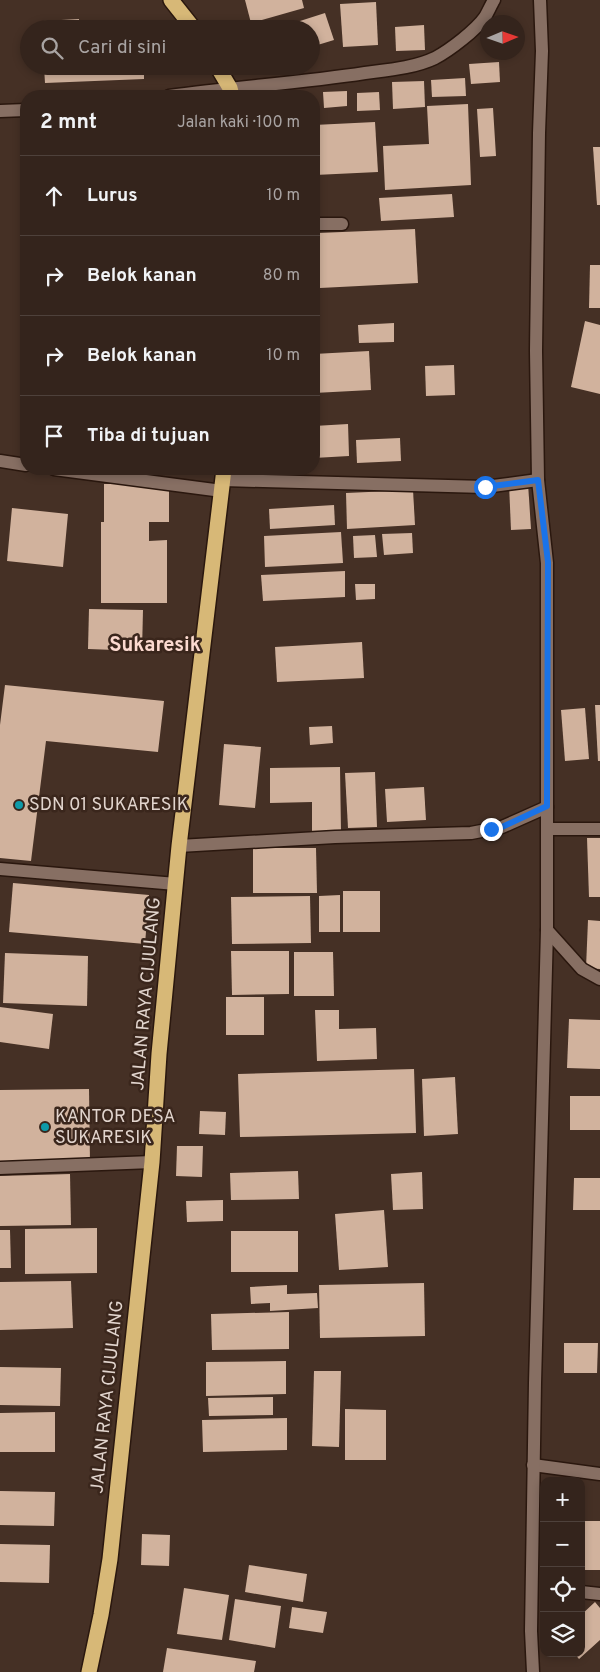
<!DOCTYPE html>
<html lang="id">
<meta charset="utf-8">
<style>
:root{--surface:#34241c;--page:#3f3029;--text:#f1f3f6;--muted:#a9a4a3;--line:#4e413b}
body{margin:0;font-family:Overpass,sans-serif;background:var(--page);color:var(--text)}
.controls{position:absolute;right:15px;bottom:15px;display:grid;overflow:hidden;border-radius:10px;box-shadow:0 2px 8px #0003}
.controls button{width:45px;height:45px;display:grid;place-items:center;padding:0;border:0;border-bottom:1px solid var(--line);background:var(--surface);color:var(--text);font:25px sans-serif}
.compass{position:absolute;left:480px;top:15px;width:45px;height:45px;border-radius:50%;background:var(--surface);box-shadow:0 2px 8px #0003;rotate:88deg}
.stop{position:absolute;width:15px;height:15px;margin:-11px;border:4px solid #1a73e8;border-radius:50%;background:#fff}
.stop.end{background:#1a73e8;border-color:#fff;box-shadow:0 1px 5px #0008}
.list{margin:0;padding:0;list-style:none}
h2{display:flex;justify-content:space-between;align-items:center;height:65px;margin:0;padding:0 20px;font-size:21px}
h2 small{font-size:16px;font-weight:400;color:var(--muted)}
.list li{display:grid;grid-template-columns:32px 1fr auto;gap:15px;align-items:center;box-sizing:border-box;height:80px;padding:0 20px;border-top:1px solid var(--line)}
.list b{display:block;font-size:19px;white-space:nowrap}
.list em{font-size:16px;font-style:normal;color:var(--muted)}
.icon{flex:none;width:28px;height:28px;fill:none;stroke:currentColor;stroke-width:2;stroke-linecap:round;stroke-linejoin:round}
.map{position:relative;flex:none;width:600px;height:1672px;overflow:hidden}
.search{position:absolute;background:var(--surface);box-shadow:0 2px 8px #0003;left:20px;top:20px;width:300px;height:55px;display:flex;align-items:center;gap:12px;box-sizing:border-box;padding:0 18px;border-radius:28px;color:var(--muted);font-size:19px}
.panel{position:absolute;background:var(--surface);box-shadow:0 2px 8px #0003;left:20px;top:90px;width:300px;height:385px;border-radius:20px}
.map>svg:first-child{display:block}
.building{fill:#d1b29d}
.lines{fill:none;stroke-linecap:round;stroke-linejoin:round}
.minor-casing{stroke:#2a170e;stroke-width:15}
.highway-casing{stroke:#2a170e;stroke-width:18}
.minor{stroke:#876f63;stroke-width:12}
.highway{stroke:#d7b877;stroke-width:15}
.route{stroke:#1a73e8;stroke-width:6}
.culture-dot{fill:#0f9aa8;stroke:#3a261c;stroke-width:2}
.labels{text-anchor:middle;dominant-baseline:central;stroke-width:5;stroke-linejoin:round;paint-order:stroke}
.poi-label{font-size:18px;fill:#e2d5ce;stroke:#3a261c;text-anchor:start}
.street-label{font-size:18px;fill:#e2d5ce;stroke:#3a261c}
.quarter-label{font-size:20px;font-weight:bold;fill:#fcdad0;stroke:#3a261c}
</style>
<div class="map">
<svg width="600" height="1672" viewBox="0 0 600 1672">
<rect width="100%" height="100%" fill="#453025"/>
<g class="building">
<polygon points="245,0 302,0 304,8 251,23"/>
<polygon points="376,2 378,45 343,47 340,4"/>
<polygon points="325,13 334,40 311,47 311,29 275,29"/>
<polygon points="79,19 79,29 43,29 43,21"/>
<polygon points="424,25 425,50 396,51 395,27"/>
<polygon points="499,62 500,82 471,84 469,64"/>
<polygon points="44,66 144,66 144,79 45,83"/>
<polygon points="465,78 466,96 432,97 431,80"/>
<polygon points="424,81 425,107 393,109 392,82"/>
<polygon points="347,91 347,106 324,108 323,92"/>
<polygon points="379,92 380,110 357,111 357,93"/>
<polygon points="468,104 471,185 385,190 383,146 429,144 427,106"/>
<polygon points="493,108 496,156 480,157 477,109"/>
<polygon points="375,122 378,172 315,175 314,125"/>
<polygon points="593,147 600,147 600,205 597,205"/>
<polygon points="452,194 454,217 381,221 379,198"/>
<polygon points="415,229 418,283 320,288 318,233"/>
<polygon points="590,265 600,265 600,308 589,308"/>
<polygon points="585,321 600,325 600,394 571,387"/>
<polygon points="394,323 394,342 359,343 358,325"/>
<polygon points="369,351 371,390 314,393 314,354"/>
<polygon points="454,365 455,395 426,396 425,366"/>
<polygon points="348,424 349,456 314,458 314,426"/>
<polygon points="400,438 401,461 357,463 356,440"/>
<polygon points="528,483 531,529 511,530 509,484"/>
<polygon points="104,484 169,484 169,522 149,522 149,541 167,540 167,603 101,603 101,522 104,522"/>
<polygon points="413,490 415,525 347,529 346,493"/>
<polygon points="334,505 335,525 270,529 269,509"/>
<polygon points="12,508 68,514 63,567 7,561"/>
<polygon points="341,532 343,563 265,567 264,536"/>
<polygon points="412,533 413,553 384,555 382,534"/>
<polygon points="375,535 377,557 354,558 353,536"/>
<polygon points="345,571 345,597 263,601 261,575"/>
<polygon points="355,584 375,584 375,599 356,600"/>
<polygon points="89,609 143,610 142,651 88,649"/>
<polygon points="362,642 364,678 277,682 275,647"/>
<polygon points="5,685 164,701 158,752 46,741 31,861 0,858 0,725"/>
<polygon points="595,705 600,705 600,761 598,761"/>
<polygon points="585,708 589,759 565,761 561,710"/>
<polygon points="332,726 333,743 310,745 309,727"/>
<polygon points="224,744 261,747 255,808 219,805"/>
<polygon points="340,767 341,832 312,832 312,802 270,803 270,768"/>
<polygon points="375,772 377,827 348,828 345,773"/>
<polygon points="424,787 426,820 387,822 385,789"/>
<polygon points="587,838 600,838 600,897 589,897"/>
<polygon points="253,848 316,848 317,893 253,893"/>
<polygon points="13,883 149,895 145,944 9,932"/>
<rect x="343" y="891" width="37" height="41"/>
<polygon points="340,895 340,932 319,932 319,896"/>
<polygon points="310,896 311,943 232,944 231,897"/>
<polygon points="588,920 600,921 600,969 586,968"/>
<polygon points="231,951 289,951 289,994 232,995"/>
<polygon points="294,952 333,952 334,996 294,996"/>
<polygon points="5,953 88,956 87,1006 3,1003"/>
<rect x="226" y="997" width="38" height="38"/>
<polygon points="0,1007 53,1014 49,1049 0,1042"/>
<polygon points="315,1010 339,1010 339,1029 376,1028 377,1059 317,1061"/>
<polygon points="569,1019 600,1020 600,1069 567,1068"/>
<polygon points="414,1069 416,1133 240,1137 238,1074"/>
<polygon points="455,1077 458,1134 424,1136 422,1079"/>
<polygon points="89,1089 90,1163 0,1164 0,1090"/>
<rect x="570" y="1096" width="30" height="34"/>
<polygon points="200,1111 226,1112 225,1135 199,1134"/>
<polygon points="177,1146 203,1146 202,1177 176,1176"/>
<polygon points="298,1171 299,1199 231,1200 230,1173"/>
<polygon points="422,1172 423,1209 393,1210 391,1174"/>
<polygon points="70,1174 71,1225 0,1226 0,1176"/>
<polygon points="574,1178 600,1178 600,1210 573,1210"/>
<polygon points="223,1200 223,1221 187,1222 186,1201"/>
<polygon points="384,1210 388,1267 339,1270 335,1214"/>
<polygon points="97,1228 97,1273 25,1274 25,1229"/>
<polygon points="0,1230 10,1230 11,1268 0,1268"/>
<rect x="231" y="1231" width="67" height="41"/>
<polygon points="71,1281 73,1328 0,1330 0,1282"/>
<polygon points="424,1283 425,1336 320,1338 319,1285"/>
<polygon points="287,1285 287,1294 317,1293 318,1308 270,1311 270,1303 251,1304 250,1287"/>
<polygon points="289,1312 289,1349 212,1350 211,1314"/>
<polygon points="564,1343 598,1343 597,1373 564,1373"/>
<polygon points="286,1361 286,1394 206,1396 206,1362"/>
<polygon points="0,1367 61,1368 60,1406 0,1405"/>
<polygon points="314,1371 341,1371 339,1447 312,1446"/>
<polygon points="273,1397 273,1415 209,1416 208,1398"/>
<polygon points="345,1409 386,1410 386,1460 345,1460"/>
<polygon points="55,1412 55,1452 0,1452 0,1413"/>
<polygon points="287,1418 287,1450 203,1452 202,1420"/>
<polygon points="0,1491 55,1492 54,1526 0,1525"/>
<rect x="581" y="1521" width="19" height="49"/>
<polygon points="142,1534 170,1535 169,1566 141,1565"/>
<polygon points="0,1544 50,1545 49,1583 0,1582"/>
<polygon points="249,1565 307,1574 303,1602 245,1592"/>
<polygon points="184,1588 229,1595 222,1640 177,1634"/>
<polygon points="235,1599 281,1606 275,1648 229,1640"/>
<polygon points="595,1602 600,1608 600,1640 579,1659 574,1653 581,1653 581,1615"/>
<polygon points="292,1607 327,1612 323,1633 289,1628"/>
<polygon points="167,1648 256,1661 254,1672 163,1672"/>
</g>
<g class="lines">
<defs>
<g id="minor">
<path d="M169,96C234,87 300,83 365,73C388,70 414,68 435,58C450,50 476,30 485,17C488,12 491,5 494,0"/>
<polyline points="0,111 26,110"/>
<polyline points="314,224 342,224"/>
<polyline points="0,461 26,465"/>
<polyline points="54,469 222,491"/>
<polyline points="223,480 485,487 538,480"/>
<polyline points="548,829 600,829"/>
<polyline points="179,846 335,837 471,833 502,827 547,807"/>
<polyline points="0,869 176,884"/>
<polyline points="547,930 582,969 600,979"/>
<polyline points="0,1168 152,1162"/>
<polyline points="533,1465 600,1474"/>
<polyline points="581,1592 600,1594"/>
<polyline points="533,1672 531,1631 535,1383 547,930 547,563 538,480 536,351 539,133 542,51 540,0"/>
</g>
<g id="highway">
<polyline points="171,0 194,29"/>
<polyline points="217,66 230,88 232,96"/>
<polyline points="89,1672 101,1615 110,1559 152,1162 159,1054 179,846 224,469"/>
</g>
</defs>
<use href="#minor" class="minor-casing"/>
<use href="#highway" class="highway-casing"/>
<use href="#minor" class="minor"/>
<use href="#highway" class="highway"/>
</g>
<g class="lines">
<polyline class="route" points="485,487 538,480 548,562 547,806 502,827 491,829"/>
</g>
<g class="culture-dot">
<circle cx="19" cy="805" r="5"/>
<circle cx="45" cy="1127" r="5"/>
</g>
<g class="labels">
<g class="poi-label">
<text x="29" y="805">SDN 01 SUKARESIK</text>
<text x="55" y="1117">KANTOR DESA<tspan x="55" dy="21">SUKARESIK</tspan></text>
</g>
<g class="street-label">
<text transform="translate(147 994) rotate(-85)">JALAN RAYA CIJULANG</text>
<text transform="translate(108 1397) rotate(-84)">JALAN RAYA CIJULANG</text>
</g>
<g class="quarter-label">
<text x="155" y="646">Sukaresik</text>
</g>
</g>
</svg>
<div class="controls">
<button>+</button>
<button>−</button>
<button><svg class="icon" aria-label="locate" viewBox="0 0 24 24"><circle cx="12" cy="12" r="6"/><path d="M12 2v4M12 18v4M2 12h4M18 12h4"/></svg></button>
<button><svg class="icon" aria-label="layers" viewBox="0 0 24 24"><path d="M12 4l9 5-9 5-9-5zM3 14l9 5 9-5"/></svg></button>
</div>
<svg class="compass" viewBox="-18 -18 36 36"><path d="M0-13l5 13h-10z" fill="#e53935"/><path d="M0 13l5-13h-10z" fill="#a9a4a3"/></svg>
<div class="stop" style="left:485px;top:487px"></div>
<div class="stop end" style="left:491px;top:829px"></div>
<div class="search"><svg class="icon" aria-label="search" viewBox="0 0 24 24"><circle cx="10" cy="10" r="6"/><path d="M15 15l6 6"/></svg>Cari di sini</div>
<section class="panel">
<h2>2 mnt<small>Jalan kaki · 100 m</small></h2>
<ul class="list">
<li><svg class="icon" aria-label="ahead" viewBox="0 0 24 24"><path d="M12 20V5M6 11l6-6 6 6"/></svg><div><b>Lurus</b></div><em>10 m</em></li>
<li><svg class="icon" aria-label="right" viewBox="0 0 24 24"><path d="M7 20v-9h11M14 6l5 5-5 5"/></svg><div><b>Belok kanan</b></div><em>80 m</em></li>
<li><svg class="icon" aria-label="right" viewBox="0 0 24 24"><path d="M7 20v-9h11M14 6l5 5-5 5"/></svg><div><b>Belok kanan</b></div><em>10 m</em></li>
<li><svg class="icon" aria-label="arrive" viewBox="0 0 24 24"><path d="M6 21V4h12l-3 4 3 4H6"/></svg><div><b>Tiba di tujuan</b></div></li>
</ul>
</section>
</div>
